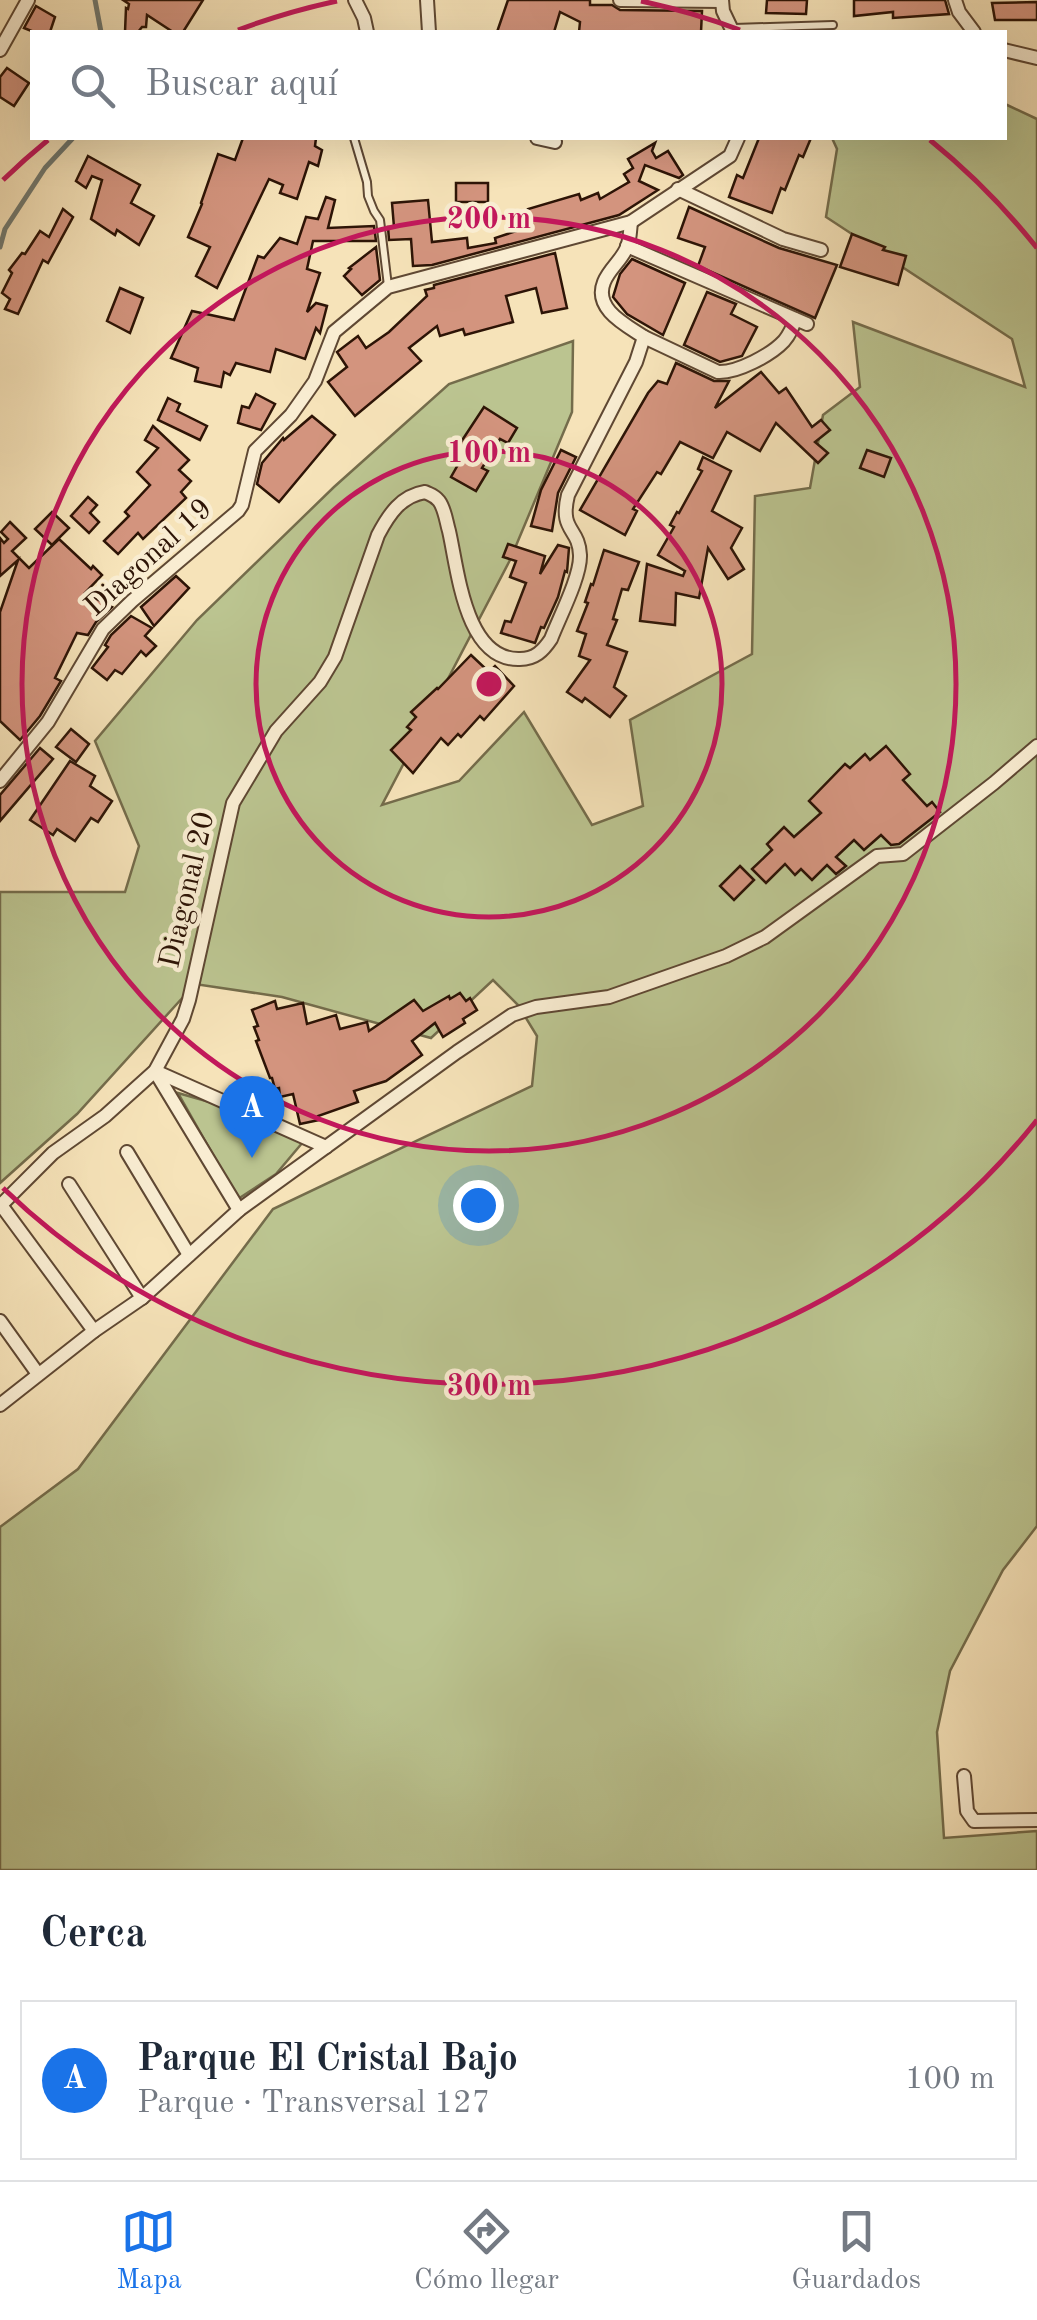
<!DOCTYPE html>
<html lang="es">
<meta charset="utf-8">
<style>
:root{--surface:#fff;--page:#f2f2f3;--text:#1f2937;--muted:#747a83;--line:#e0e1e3;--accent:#1a73e8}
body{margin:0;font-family:"Old Standard TT",serif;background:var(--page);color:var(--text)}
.you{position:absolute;left:478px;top:1205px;width:35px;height:35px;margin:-25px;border:8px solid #fff;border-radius:50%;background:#1a73e8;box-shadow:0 0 0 15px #1a73e833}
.badge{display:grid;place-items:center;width:65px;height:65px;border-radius:50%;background:var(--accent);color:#fff;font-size:32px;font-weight:700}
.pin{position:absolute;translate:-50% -82px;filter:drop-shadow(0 2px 5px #0008)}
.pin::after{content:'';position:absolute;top:52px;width:35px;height:30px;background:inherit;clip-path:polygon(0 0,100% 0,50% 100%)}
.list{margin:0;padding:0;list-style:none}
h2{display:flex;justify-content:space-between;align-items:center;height:130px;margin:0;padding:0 40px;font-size:42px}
h2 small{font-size:32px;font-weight:400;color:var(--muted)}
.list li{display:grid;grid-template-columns:65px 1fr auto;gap:30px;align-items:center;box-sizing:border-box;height:160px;margin:0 20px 20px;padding:0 20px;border:2px solid var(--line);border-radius:0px}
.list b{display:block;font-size:38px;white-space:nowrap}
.list p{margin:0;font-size:32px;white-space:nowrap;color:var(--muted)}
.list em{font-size:32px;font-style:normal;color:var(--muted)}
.icon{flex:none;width:55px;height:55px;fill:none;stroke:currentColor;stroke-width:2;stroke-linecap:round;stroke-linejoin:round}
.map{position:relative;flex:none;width:1037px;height:1870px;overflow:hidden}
.search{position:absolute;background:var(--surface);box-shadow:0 10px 40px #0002;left:30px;right:30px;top:30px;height:110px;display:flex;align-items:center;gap:25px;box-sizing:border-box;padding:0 35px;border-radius:0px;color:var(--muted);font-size:38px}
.sheet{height:310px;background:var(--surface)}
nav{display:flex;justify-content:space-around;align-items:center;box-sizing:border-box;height:140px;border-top:2px solid var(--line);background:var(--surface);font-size:28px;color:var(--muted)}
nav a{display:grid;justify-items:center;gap:5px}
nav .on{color:var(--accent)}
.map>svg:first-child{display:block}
.green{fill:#bbc490;stroke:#746c4b;stroke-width:2.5}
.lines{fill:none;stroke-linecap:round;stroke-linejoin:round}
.stream{stroke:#717970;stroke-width:5}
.building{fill:#d3947e;stroke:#2d1406;stroke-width:2.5}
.lane-casing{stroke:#5f4833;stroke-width:10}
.street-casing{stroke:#5f4833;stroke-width:16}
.lane{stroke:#f9edd2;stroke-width:6}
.street{stroke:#f9edd2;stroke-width:12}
.ring{fill:none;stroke:#c2185b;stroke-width:5}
.labels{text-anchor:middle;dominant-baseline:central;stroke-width:9;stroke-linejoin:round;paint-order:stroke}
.street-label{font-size:30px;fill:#2d1406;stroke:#f9edd2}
.centre{fill:#c2185b;stroke:#f9edd2;stroke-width:5}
.ring-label{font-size:30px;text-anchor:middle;font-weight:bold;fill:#c2185b;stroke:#f9edd2;stroke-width:9;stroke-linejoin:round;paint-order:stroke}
</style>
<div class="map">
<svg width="1037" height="1870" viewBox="0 0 1037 1870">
<rect width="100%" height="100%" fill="#f6e3b9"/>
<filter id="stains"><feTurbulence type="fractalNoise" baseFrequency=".002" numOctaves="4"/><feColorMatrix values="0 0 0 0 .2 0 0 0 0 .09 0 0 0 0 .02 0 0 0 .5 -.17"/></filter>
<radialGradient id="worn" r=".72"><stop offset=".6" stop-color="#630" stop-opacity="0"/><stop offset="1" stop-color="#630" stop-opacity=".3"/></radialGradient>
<g class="green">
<polygon points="1005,104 1037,119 1037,1526 1003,1570 950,1671 937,1732 944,1838 1037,1831 1037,1870 0,1870 0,1527 78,1469 273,1209 532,1086 537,1036 518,1005 493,980 431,1038 282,997 195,984 77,1114 0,1183 0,892 125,892 139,846 95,741 197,620 334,487 449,384 573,341 572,412 510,560 382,805 459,781 524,712 592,825 643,806 630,720 752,654 755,496 810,488 823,415 860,387 853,322 1025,387 1012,339 826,217 837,149 832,138 1004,138"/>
<polygon points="178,1093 227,1107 303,1142 276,1174 238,1199"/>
</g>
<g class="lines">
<g class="stream">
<polyline points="95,0 101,32"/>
<polyline points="0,247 5,229 45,168 73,138"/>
</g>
</g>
<g class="building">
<polygon points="123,0 203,0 183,32 173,32 147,15 146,27 142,27 138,32 125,32 126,8 128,9 129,4"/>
<polygon points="508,0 590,0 590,5 612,5 620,10 702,11 701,32 579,32 580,22 560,12 554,32 497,32"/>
<polygon points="767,0 807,0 806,14 766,13"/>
<polygon points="854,0 945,0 949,14 893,18 893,12 854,16"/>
<polygon points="1037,2 1037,20 995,20 992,3"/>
<polygon points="36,6 55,17 50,32 34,32 24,28"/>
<polygon points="7,68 29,83 14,106 0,97 0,77"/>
<polygon points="243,138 316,138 315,146 322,150 318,166 309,162 297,199 280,193 283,185 269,179 217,288 196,276 210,247 188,237 202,204 201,203 218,154 235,160"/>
<polygon points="759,138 811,138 803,157 799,155 785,190 781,188 772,213 729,197 737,175 743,178"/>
<polygon points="655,143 652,151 656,158 668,151 683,175 679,178 645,165 639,181 658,190 619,215 432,265 413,266 411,239 389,240 388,227 394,227 392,203 428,200 432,242 467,238 468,248 496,243 495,238 532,226 528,209 579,194 581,200 598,193 600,199 629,182 624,174 633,168 628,159"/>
<polygon points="88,156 140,185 131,203 154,216 139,245 117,230 115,235 91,219 102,180 92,176 86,188 76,181"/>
<rect x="456" y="183" width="32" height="19"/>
<polygon points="326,197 335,200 328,228 374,226 376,241 313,241 307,269 320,273 307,312 316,303 327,306 320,333 316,328 305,359 276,349 270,372 236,363 230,375 224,372 221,387 195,381 198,368 171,358 192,311 234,320 258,256 264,258 280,238 297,244 306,217 318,219"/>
<polygon points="689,207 779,248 837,265 815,318 698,266 705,247 678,238"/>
<polygon points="63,209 73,217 48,263 43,260 18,314 5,309 10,299 2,293 12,273 9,270 22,253 25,254 40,231 49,237"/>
<polygon points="852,234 885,247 883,250 906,256 898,285 840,267"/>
<polygon points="376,247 380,280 362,295 344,276 351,269 349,268"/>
<polygon points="555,253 567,308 542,313 536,288 506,296 513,322 465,335 463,329 440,336 437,326 409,348 421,361 355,416 328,382 347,367 337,352 358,336 366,348 389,332 427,296 425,290 434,288 434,285"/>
<polygon points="632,259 685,283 663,335 627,314 613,297 620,274"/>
<polygon points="120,288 143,298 130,333 107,321"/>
<polygon points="707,292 736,304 731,314 757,327 742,356 720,362 684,345"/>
<polygon points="676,363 714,381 729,381 715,408 761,372 779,393 786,388 812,427 821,420 830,430 815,442 828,453 818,463 776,423 760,451 727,432 713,458 680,442 661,474 657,472 633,509 637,511 625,535 580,510 648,393 658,381 667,384"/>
<polygon points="256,394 275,404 261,430 238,423 242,406 249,408"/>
<polygon points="168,398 180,404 177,411 207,426 200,440 158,420"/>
<polygon points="484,407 517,428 508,443 500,439 482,468 488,471 476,491 451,477 464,454 457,448"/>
<polygon points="312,416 335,435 279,502 257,484 262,463 283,438 284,440"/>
<polygon points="153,426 189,460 179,470 191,481 181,492 186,498 143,539 138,533 118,554 104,541 129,516 125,512 150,485 137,472 158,448 145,440"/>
<polygon points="561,450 576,457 558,493 552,531 531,526 541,490"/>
<polygon points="867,450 891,458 884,477 860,468"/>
<polygon points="703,457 731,471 712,511 742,528 731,548 744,569 728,579 708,548 699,598 676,593 675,625 640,621 647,564 683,576 685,571 658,555 674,527 670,525 677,512 679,513 702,471 698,469"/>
<polygon points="88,497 97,505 90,513 99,522 89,533 71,516"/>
<polygon points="52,512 69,528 52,545 35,529"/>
<polygon points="10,522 26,538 12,551 29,568 59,539 91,569 93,566 102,575 85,593 112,607 96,622 88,635 77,633 55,678 61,681 40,716 20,740 0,721 0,612 18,560 0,576 0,538 4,543 8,539 1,532"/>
<polygon points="508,544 545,556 540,574 558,545 569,548 567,572 565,571 558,597 544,628 541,627 535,643 501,633 505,621 511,622 526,583 510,577 516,561 503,557"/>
<polygon points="604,550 639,562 628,590 622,589 613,619 617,620 607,645 627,652 614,687 626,696 610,717 585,698 582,702 567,692 590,660 579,656 586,634 577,631 588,603 585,602 591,584 593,585"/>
<polygon points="176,576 189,588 154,626 141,607"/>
<polygon points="131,616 152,628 145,636 156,646 146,656 141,651 122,674 115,670 107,680 92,668 108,647 105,645 111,635"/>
<polygon points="471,655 489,672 495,666 514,686 484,720 480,716 461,737 458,734 448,745 441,738 413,773 391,750 411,730 407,727 416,717 411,712 437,688 438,689"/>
<polygon points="71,729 89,744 76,762 56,747"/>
<polygon points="886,746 910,774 903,780 927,806 932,802 940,812 899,844 891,845 881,835 864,850 854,840 836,857 846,866 836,874 827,865 812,880 801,869 795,875 785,864 766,883 752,869 772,850 767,844 784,827 794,837 821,813 809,801 845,764 850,768 865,754 870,760"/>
<polygon points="40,748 53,759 0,821 0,795"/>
<polygon points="70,761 95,776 90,786 112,801 98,822 91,818 75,841 57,829 53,835 30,820"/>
<polygon points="740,866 754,880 734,900 720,886"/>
<polygon points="460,993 466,1001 470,998 477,1010 463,1019 465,1023 443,1037 435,1023 412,1041 422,1055 386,1081 354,1091 358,1102 318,1116 319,1120 300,1124 293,1094 280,1097 279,1088 275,1089 272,1078 270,1078 256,1041 259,1040 254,1027 258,1026 252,1010 275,1001 277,1009 303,1003 307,1024 336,1015 340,1029 367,1022 369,1031 414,1000 423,1011 449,996 450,999"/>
</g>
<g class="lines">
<defs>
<g id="lane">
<polyline points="734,28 833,25"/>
<polyline points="354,138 367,182 368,196 374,211 380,220 388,286"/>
</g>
<g id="street">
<polyline points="355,0 364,18 367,32"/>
<polyline points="427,0 429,32"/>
<polyline points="620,0 722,1"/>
<polyline points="722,0 723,11 733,32"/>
<polyline points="955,0 959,12 974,32"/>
<polyline points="0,50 28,0"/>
<polyline points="1004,50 1037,58"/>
<polyline points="537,138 555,142"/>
<polyline points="678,189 783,239 821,250"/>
<polyline points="627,246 807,324"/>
<path d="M644,337L718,372C737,373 771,355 784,341C789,335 793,327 795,319"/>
<polyline points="0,781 48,722 103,629 132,601 238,511 242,505 255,451 291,415 315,381 334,332 388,287 631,222 730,156 738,138"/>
<polyline points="155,1071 326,1147"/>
<polyline points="156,1073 239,1210"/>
<polyline points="127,1152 189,1255"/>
<polyline points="69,1184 142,1298"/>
<polyline points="1,1205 94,1331"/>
<path d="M0,1206L53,1153L105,1116L155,1071L183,1019L189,1000L233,803L276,731L320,682L335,657L378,535C389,514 401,496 425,492C431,495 434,495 439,501C445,509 446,521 449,531C458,570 465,661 520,659C535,659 543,651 551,639C559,618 581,576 580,555C579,527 559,532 568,495L636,362L644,337C626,325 593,309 604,282C609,269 622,260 627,247C630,240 630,230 631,222"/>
<polyline points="0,1321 38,1374"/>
<polyline points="0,1405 94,1331 142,1298 239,1210 457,1052 512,1015 536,1007 609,997 726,956 765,937 877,856 903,854 994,783 1037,746"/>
<polyline points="964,1776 967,1811 974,1821 1037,1820"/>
</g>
</defs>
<use href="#lane" class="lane-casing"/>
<use href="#street" class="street-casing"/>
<use href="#lane" class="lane"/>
<use href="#street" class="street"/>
</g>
<g class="ring">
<circle cx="489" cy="684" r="233"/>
<circle cx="489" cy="684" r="467"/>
<path d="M1037 1120A700 700 0 0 1 3 1188M3 180A700 700 0 0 1 48 140M238 30A700 700 0 0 1 337 1M641 1A700 700 0 0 1 740 30M930 140A700 700 0 0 1 1037 248"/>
</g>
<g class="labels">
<g class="street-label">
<text transform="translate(149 558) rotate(-42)">Diagonal 19</text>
<text transform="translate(188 890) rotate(-77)">Diagonal 20</text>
</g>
</g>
<circle cx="489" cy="684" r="15" class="centre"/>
<g class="ring-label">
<text x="489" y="228">200 m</text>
<text x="489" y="462">100 m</text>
<text x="489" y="1395">300 m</text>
</g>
<rect width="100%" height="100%" filter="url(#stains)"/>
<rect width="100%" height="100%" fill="url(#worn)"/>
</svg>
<div class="you"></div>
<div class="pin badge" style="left:252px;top:1158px">A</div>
<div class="search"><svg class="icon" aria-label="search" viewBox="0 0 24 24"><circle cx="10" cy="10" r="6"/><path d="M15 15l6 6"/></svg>Buscar aquí</div>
</div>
<section class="sheet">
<h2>Cerca<small></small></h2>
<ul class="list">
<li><span class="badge">A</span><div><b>Parque El Cristal Bajo</b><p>Parque · Transversal 127</p></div><em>100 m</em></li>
</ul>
</section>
<nav>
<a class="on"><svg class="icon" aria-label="map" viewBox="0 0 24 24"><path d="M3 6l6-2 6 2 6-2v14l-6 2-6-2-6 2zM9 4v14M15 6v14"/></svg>Mapa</a>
<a><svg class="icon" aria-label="directions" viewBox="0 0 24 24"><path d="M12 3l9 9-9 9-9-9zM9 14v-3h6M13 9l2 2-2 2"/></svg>Cómo llegar</a>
<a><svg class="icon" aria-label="saved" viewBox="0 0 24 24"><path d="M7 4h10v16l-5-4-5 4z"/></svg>Guardados</a>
</nav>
